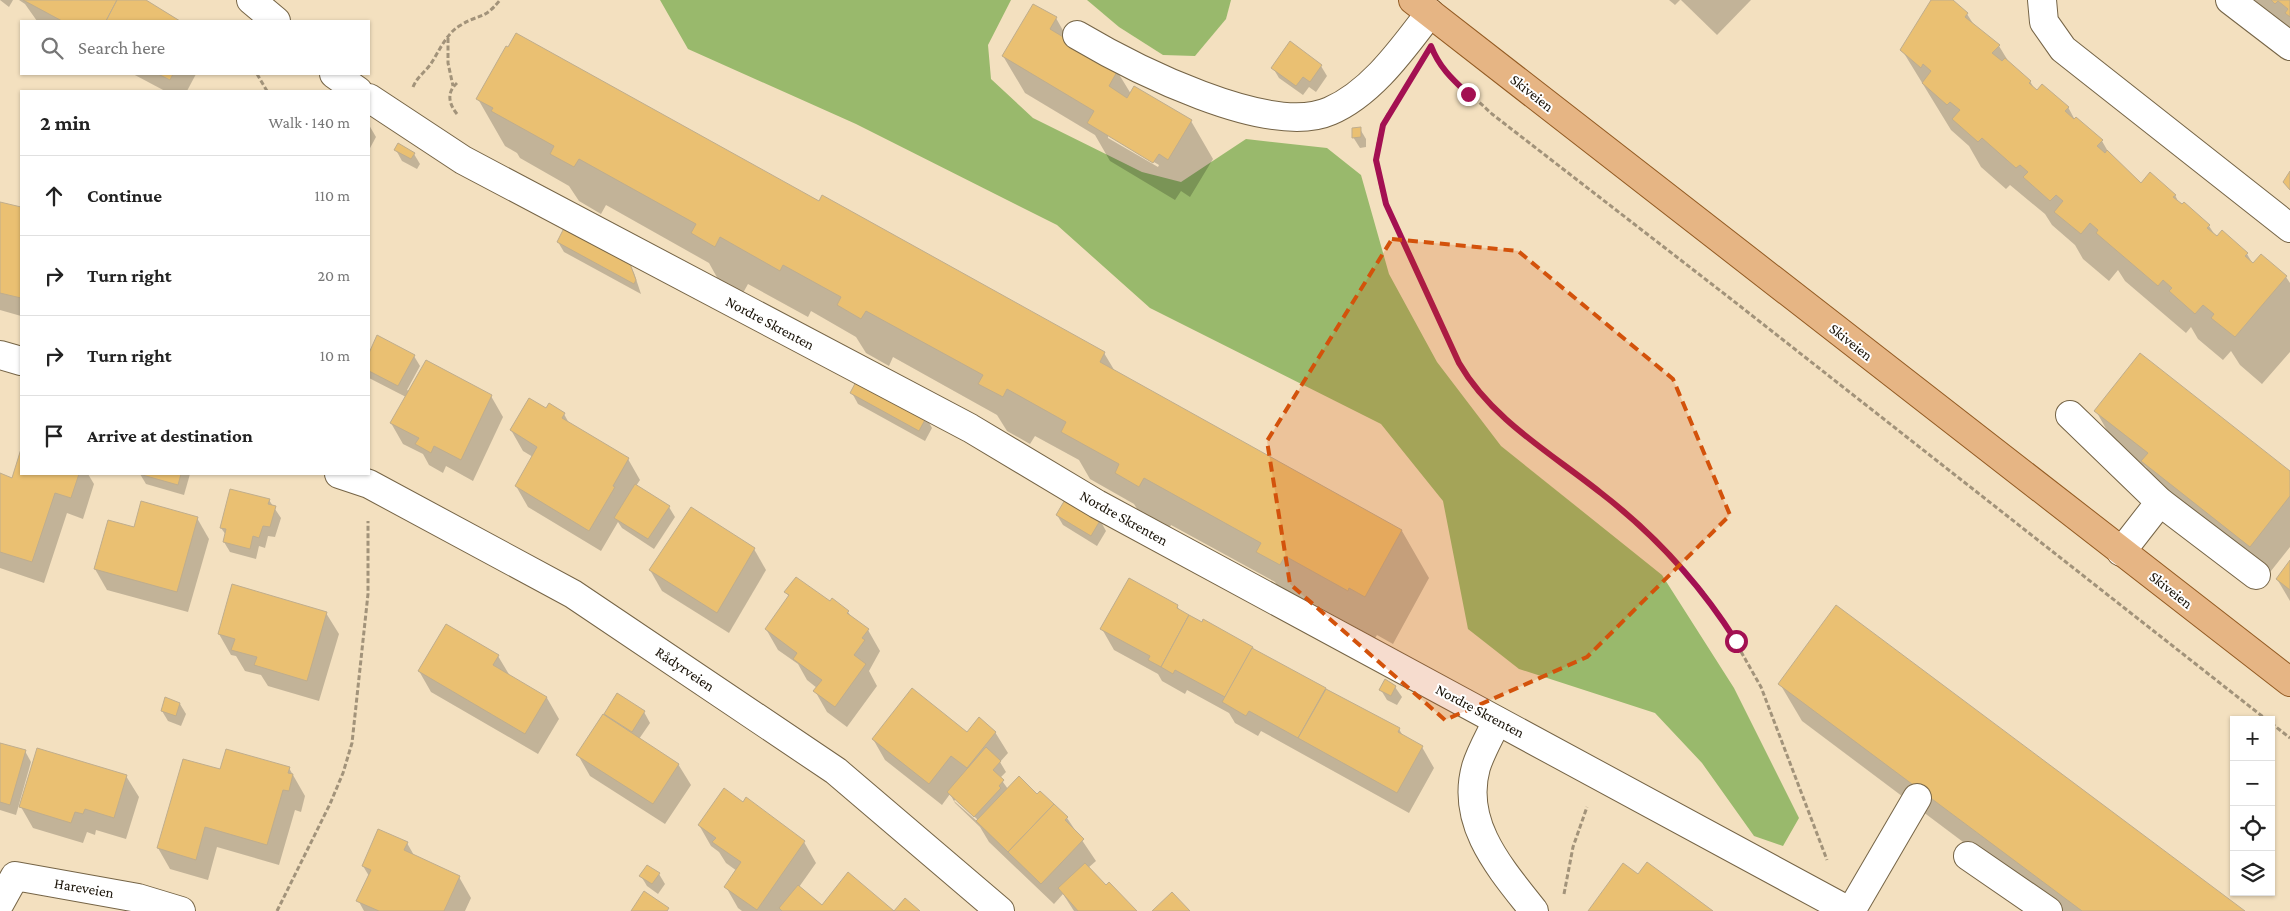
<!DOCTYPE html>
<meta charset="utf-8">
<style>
:root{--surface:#fff;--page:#f6f6f6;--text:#222;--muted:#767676;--line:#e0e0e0}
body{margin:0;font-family:"Crimson Pro",serif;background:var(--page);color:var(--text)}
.controls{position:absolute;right:15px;bottom:15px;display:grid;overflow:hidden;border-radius:0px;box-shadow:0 1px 4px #0004}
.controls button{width:45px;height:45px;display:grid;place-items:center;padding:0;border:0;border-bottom:1px solid var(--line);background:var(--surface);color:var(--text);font:25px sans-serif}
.stop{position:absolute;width:15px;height:15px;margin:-11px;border:4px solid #a31052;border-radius:50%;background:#fff}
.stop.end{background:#a31052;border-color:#fff;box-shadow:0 1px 5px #0008}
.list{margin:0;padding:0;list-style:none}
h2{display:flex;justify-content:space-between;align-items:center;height:65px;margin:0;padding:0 20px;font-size:21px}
h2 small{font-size:16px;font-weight:400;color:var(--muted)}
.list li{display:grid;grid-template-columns:32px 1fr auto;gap:15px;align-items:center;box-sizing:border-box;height:80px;padding:0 20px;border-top:1px solid var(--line)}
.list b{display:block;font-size:19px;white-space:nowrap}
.list em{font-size:16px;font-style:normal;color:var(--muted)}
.icon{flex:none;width:28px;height:28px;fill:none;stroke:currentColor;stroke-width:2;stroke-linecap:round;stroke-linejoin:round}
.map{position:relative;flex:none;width:2290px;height:911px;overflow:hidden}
.search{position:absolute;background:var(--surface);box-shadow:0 1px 4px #0004;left:20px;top:20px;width:350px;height:55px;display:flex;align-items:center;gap:12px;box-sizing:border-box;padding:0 18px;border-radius:0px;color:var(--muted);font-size:19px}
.panel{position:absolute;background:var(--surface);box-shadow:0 1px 4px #0004;left:20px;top:90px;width:350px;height:385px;border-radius:0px}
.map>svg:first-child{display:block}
.forest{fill:#99b96c}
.shadow{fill:#0003;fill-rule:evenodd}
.building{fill:#eac072;stroke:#bfad8d}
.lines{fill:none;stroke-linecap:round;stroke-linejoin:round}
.minor-casing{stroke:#756446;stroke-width:30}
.major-casing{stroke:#935b23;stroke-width:30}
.path{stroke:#a2937a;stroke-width:3;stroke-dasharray:5 2.5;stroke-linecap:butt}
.minor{stroke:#fff;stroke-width:28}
.major{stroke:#e6b584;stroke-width:28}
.route{stroke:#a31052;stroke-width:6}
.marked{fill:#d3520b;fill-opacity:0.2;stroke:#d3520b;stroke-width:4;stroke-dasharray:10 6;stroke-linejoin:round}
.labels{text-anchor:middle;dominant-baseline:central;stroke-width:4;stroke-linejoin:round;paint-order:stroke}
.street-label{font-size:15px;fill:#181106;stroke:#fff}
</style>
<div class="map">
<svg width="2290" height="911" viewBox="0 0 2290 911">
<rect width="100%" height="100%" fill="#f3e0bf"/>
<g class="forest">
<polygon points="660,0 1011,0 988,45 991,79 1033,118 1142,172 1181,182 1246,139 1327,148 1361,175 1389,274 1437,362 1501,446 1662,575 1734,688 1799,818 1783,846 1754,836 1702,763 1655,713 1519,669 1468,629 1443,501 1381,424 1150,308 1057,225 856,124 688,49"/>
<polygon points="1087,0 1231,0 1226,19 1195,56 1163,55 1119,27"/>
</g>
<g class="shadow">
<polygon points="0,0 13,0 9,7"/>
<polygon points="19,0 144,0 172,16 178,21 37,21 25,4"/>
<polygon points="1669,0 1680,0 1675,5"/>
<polygon points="1681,0 1751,0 1717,35"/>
<polygon points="1933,0 1951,0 1967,14 1974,25 1999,46 2010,64 2030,81 2036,92 2068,107 2075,120 2102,141 2110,155 2142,184 2175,195 2180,205 2209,226 2217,238 2222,232 2247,254 2253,264 2286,277 2290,283 2290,352 2262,384 2240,365 2231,351 2223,360 2198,339 2191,327 2186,333 2125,281 2118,270 2109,281 2083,259 2075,245 2052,225 2045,214 2010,185 2006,189 1981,167 1969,146 1951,130 1902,50"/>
<polygon points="2250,0 2290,0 2290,39"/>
<path d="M1056,18L1070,43L1117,71L1131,94L1191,121L1213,159L1190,197L1181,191L1175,200L1110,161L1095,135L1025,93L1003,56ZM1108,135L1159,165L1158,167L1108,138Z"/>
<polygon points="1321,66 1327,76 1316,92 1309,87 1303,95 1279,78 1273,68"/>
<polygon points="133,74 196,74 187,91 165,91"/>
<polygon points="478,99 819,202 1104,353 1116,373 1402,531 1429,578 1393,644 1377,635 1375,638 1312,603 1307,612 1285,600 1275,582 1171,525 1167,533 1144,520 1134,504 1090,479 1079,460 1035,436 1030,444 1007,431 997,415 893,357 889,366 866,353 856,337 811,311 808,317 748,284 743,293 719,281 709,263 606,205 601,214 579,201 569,186 520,158 517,153 505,146"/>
<polygon points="369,125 376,137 369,150"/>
<polygon points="1360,129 1366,139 1366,147 1360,148 1353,137"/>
<polygon points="396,150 414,154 420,164 417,169 402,161"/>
<polygon points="0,203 21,209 21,316 0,310"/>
<polygon points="558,242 628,262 634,273 641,294 564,252"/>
<polygon points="378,337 414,356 420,366 407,390 409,391 491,396 503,417 473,481 446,466 443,473 429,465 423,454 403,444 391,423 406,397 369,378 369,355"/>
<polygon points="852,393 926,417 932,428 925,441 858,404"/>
<polygon points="546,410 564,414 570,425 628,459 640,480 636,486 669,507 675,517 654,549 622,528 618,522 601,551 528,507 516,486 533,457 523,451 511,430"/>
<polygon points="2096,411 2290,473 2290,547 2267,576 2160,491 2146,467 2113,441"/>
<polygon points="21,456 21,474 88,474 94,484 83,519 67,513 44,583 0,568 0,476 13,479"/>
<polygon points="140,474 190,474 184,495 146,484"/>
<polygon points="269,500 281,518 275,537 268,536 265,548 259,546 256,559 230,552 224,542 226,535 221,528"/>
<polygon points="1057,515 1100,520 1106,531 1097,546 1063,525"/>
<polygon points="197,518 209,539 188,612 107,590 95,569 134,529"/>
<polygon points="754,549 766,570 729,633 662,591 650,570"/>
<polygon points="2290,563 2290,601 2277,579"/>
<polygon points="786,592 830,603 848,612 853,619 868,630 880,651 869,671 877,686 847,727 827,712 815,691 817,688 807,680 798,664 778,650 766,629 789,597"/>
<polygon points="1177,606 1180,611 1399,729 1403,736 1422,747 1434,768 1409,813 1261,731 1258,736 1235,723 1229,713 1187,690 1185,694 1162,681 1158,674 1114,650 1102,629"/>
<polygon points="326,613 339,634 319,701 268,686 261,675 245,671 236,656 231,655 219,634"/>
<polygon points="498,656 510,676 547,698 559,719 538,754 431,692 419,671"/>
<polygon points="1780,684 2243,911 2055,911 1802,721"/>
<polygon points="1395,687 1402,697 1397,705 1387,700 1381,690"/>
<polygon points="618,695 644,712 650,723 639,739 678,764 691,785 665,824 590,776 578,755"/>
<polygon points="180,704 186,714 181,726 168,721 162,711"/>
<path d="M995,732L1008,753L1000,762L1006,772L1000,778L1008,789L1037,795L1067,818L1096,861L1088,868L1106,887L1136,911H1074L1063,894L1054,904L989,842L980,827L955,803L950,794L942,805L885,760L873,739ZM956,799L979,821L978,822L954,801Z"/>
<polygon points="0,744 25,751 31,762 16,815 0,810"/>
<polygon points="289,768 305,796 301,812 295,810 279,865 217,847 208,880 170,869 158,848 221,771"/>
<polygon points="126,776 139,797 126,839 96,830 95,835 87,832 83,843 33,828 21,807"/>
<polygon points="699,825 804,842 816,863 799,887 822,906 893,911 742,911 738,908 726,887 737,871 726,863 719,852 711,846"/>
<polygon points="407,843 415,857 459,877 471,898 465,911 364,911 358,900 369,876 363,866"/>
<polygon points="659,874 665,884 658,894 647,886 641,876"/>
</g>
<g class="building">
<polygon points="23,0 117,0 106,21 62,21"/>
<polygon points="117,0 146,0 180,21 106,21"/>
<polygon points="1931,0 1953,0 1968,13 1965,17 2000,45 1992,53 2002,61 2005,58 2031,81 2029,83 2037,90 2042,84 2069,107 2065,111 2074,119 2076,117 2103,140 2097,146 2105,153 2107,150 2141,183 2150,172 2176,195 2173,197 2182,204 2184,202 2210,225 2207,228 2217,236 2222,230 2248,253 2245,256 2253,263 2261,254 2287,276 2235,337 2211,318 2214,314 2203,305 2195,314 2169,291 2172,288 2163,280 2158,286 2096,233 2098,230 2090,223 2081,234 2054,212 2063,201 2056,195 2050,201 2023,177 2028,172 2020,165 2016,168 1982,138 1978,142 1952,119 1960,110 1950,102 1947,105 1922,83 1931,71 1923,64 1921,68 1900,50"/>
<polygon points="2271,0 2290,0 2290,17 2285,13 2288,9 2278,1 2275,4"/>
<polygon points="1033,4 1057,17 1050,29 1118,70 1109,86 1127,98 1134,86 1192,120 1168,160 1159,154 1153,163 1087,123 1094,111 1002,56"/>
<polygon points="516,33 819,201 822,195 1105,352 1100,362 1402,530 1365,597 1349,588 1348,591 1285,556 1280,565 1256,552 1261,543 1144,478 1139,487 1115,473 1119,464 1061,432 1066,422 1007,389 1003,397 978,384 983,375 866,311 861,319 837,305 841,297 783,265 780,271 720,237 715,247 691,233 696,224 579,159 574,167 550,154 554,146 491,111 493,108 476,99 506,46 508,47"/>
<polygon points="1290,41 1322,65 1310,82 1303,77 1296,86 1271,68"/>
<polygon points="158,74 173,74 170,80"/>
<polygon points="1361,127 1361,137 1352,138 1352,128"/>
<polygon points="398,143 415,153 411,159 394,150"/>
<polygon points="2290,171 2290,190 2283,182"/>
<polygon points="0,202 21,207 21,298 0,293"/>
<polygon points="565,226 629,261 636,280 634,284 557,242"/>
<polygon points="377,335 415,355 398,386 369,371 369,353"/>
<polygon points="2140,353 2290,471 2290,496 2250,547 2141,461 2148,453 2094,411"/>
<polygon points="426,360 492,395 461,460 434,446 431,453 415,444 419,438 390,423"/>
<polygon points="858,378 927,416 919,431 850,393"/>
<polygon points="529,398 546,408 549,403 565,413 562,418 629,458 613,486 615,487 589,531 515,486 537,447 510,430"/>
<polygon points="21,449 21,474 79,474 71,498 55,493 32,562 0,552 0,473 12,478"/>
<polygon points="139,474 181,474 178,485"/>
<polygon points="635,484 670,506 648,539 614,518"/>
<polygon points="230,489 270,499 268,504 276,506 270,527 263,526 259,538 253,536 250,549 223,542 226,529 220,528"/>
<polygon points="1066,498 1101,519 1091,536 1056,515"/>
<polygon points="141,501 198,517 177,592 94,569 108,520 134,527"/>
<polygon points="691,507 755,548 717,613 649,570"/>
<polygon points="2290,560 2290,590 2276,579"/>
<polygon points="796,577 830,601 832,598 849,611 847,613 869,629 862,638 865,640 854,655 866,664 835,707 813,691 822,680 793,659 797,653 765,629 789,595 784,592"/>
<polygon points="1129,578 1178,605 1177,608 1189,615 1161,667 1148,660 1150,656 1100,629"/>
<polygon points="232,584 327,612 307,681 254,665 257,657 231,650 235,639 218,634"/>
<polygon points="1836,605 2245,911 2082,911 1778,684"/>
<polygon points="1189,615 1202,622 1203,619 1253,647 1225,697 1175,670 1173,674 1161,667"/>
<polygon points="446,624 499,655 493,665 547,697 525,734 418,671"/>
<polygon points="1252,648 1326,688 1298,738 1249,711 1246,716 1222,702"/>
<polygon points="1385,679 1396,686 1391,696 1379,690"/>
<polygon points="912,688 967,732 979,717 996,732 967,768 951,756 929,784 872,739"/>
<polygon points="1326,689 1400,728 1398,732 1423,746 1397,793 1298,738"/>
<polygon points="617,693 645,711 632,732 604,714"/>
<polygon points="165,697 180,703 176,716 161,711"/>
<polygon points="603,714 679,764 653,804 576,755"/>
<polygon points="0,743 26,750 10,805 0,802"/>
<polygon points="986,747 1001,761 993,770 1004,780 999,786 1001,788 974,817 947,792"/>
<polygon points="37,748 127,775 114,818 85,809 83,814 75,812 71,823 19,807"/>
<polygon points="226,749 290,767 288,773 293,774 289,791 283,790 267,845 205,827 196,860 157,848 183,759 220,769"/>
<polygon points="1019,776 1037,794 1040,791 1054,804 1008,852 976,821"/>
<polygon points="724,788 743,802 746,797 805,841 757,910 724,887 741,862 712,842 716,838 698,825"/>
<polygon points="1054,804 1068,817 1065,820 1084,839 1041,884 1008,852"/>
<polygon points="378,829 408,842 404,850 460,876 444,911 379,911 356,901 371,870 362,866"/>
<polygon points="1647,862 1713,911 1588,911 1623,863 1638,874"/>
<polygon points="1085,863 1106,885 1109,882 1137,911 1078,911 1058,888"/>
<polygon points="647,865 660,873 652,884 639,876"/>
<polygon points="848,872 894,911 905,898 920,911 782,911 779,908 798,885 822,905"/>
<polygon points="644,891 669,908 667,911 631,911"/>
<polygon points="1172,892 1190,911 1152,911"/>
</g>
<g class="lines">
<defs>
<g id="minor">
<polyline points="251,0 276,21"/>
<polyline points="2042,0 2044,22 2063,49 2290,228"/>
<polyline points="2230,0 2290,46"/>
<path d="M1077,35C1131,67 1269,138 1330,111C1372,93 1403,48 1430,13"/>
<polyline points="334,74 358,91"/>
<polyline points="369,98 463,160 970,428 1097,504 1849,911"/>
<polyline points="0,355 21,361"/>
<polyline points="2070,415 2160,502 2256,575"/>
<polyline points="339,474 369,484 573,594 836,771 1000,911"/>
<polyline points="2121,552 2160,502"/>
<path d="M1497,721C1490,736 1481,751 1476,767C1460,824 1501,869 1534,911"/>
<polyline points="1968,856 2048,911"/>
<polyline points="0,903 15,876 138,898 181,911"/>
<polyline points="1851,911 1917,798"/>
</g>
<polyline id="major" points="1413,0 2290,682"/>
</defs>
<use href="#minor" class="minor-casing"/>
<use href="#major" class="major-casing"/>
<g class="path">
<polyline points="448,38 448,63 453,86"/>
<polyline points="1441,67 1492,114 1731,299 2267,720"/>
<polyline points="257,74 267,91"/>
<path d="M457,83C446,93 449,104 457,114"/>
<path d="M413,87C417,77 424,73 430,65C439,52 446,33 461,25C480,13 483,21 500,0"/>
<path d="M1388,114C1372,147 1375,170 1386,204L1439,321L1459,363L1473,386L1511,424L1634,520L1700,588L1722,618L1761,687L1827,860"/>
<polyline points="2271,723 2290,738"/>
<polyline points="1564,894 1573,847 1587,807"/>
<polyline points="277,911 330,804 343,773 352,743 368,594 368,521"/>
</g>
<use href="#minor" class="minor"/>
<use href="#major" class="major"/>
</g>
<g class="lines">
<path class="route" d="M1468,94C1452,79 1439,67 1431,46L1383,125L1376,160L1386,204L1459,363C1492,420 1551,453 1601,493C1654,534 1700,584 1736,641"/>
</g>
<path class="marked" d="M1392,239L1518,251L1673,379L1730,515L1587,657L1445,720L1290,584L1267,441Z"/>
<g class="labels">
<g class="street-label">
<text transform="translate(1532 93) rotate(38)">Skiveien</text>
<text transform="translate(770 323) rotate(28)">Nordre Skrenten</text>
<text transform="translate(1851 342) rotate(38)">Skiveien</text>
<text transform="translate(1124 518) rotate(29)">Nordre Skrenten</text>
<text transform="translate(2171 590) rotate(38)">Skiveien</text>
<text transform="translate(685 669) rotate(34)">Rådyrveien</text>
<text transform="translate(1480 711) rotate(28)">Nordre Skrenten</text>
<text transform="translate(84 888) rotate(10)">Hareveien</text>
</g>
</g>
</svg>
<div class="controls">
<button>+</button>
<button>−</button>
<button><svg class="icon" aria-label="locate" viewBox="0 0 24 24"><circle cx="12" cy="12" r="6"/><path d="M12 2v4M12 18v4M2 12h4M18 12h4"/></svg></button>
<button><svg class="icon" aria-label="layers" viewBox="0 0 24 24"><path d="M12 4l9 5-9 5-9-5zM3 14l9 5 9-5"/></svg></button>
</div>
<div class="stop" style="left:1736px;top:641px"></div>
<div class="stop end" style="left:1468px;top:94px"></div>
<div class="search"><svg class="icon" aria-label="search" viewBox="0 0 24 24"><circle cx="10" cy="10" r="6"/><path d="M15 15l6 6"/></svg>Search here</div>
<section class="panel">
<h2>2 min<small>Walk · 140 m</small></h2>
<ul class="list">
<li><svg class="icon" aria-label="ahead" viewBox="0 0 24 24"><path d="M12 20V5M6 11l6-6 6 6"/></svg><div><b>Continue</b></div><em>110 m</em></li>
<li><svg class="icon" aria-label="right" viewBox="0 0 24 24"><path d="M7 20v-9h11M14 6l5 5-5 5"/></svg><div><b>Turn right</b></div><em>20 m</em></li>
<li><svg class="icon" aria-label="right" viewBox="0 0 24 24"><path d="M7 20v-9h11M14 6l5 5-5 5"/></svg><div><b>Turn right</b></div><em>10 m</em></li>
<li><svg class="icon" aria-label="arrive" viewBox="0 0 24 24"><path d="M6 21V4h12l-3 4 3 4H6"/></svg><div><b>Arrive at destination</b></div></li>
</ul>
</section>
</div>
